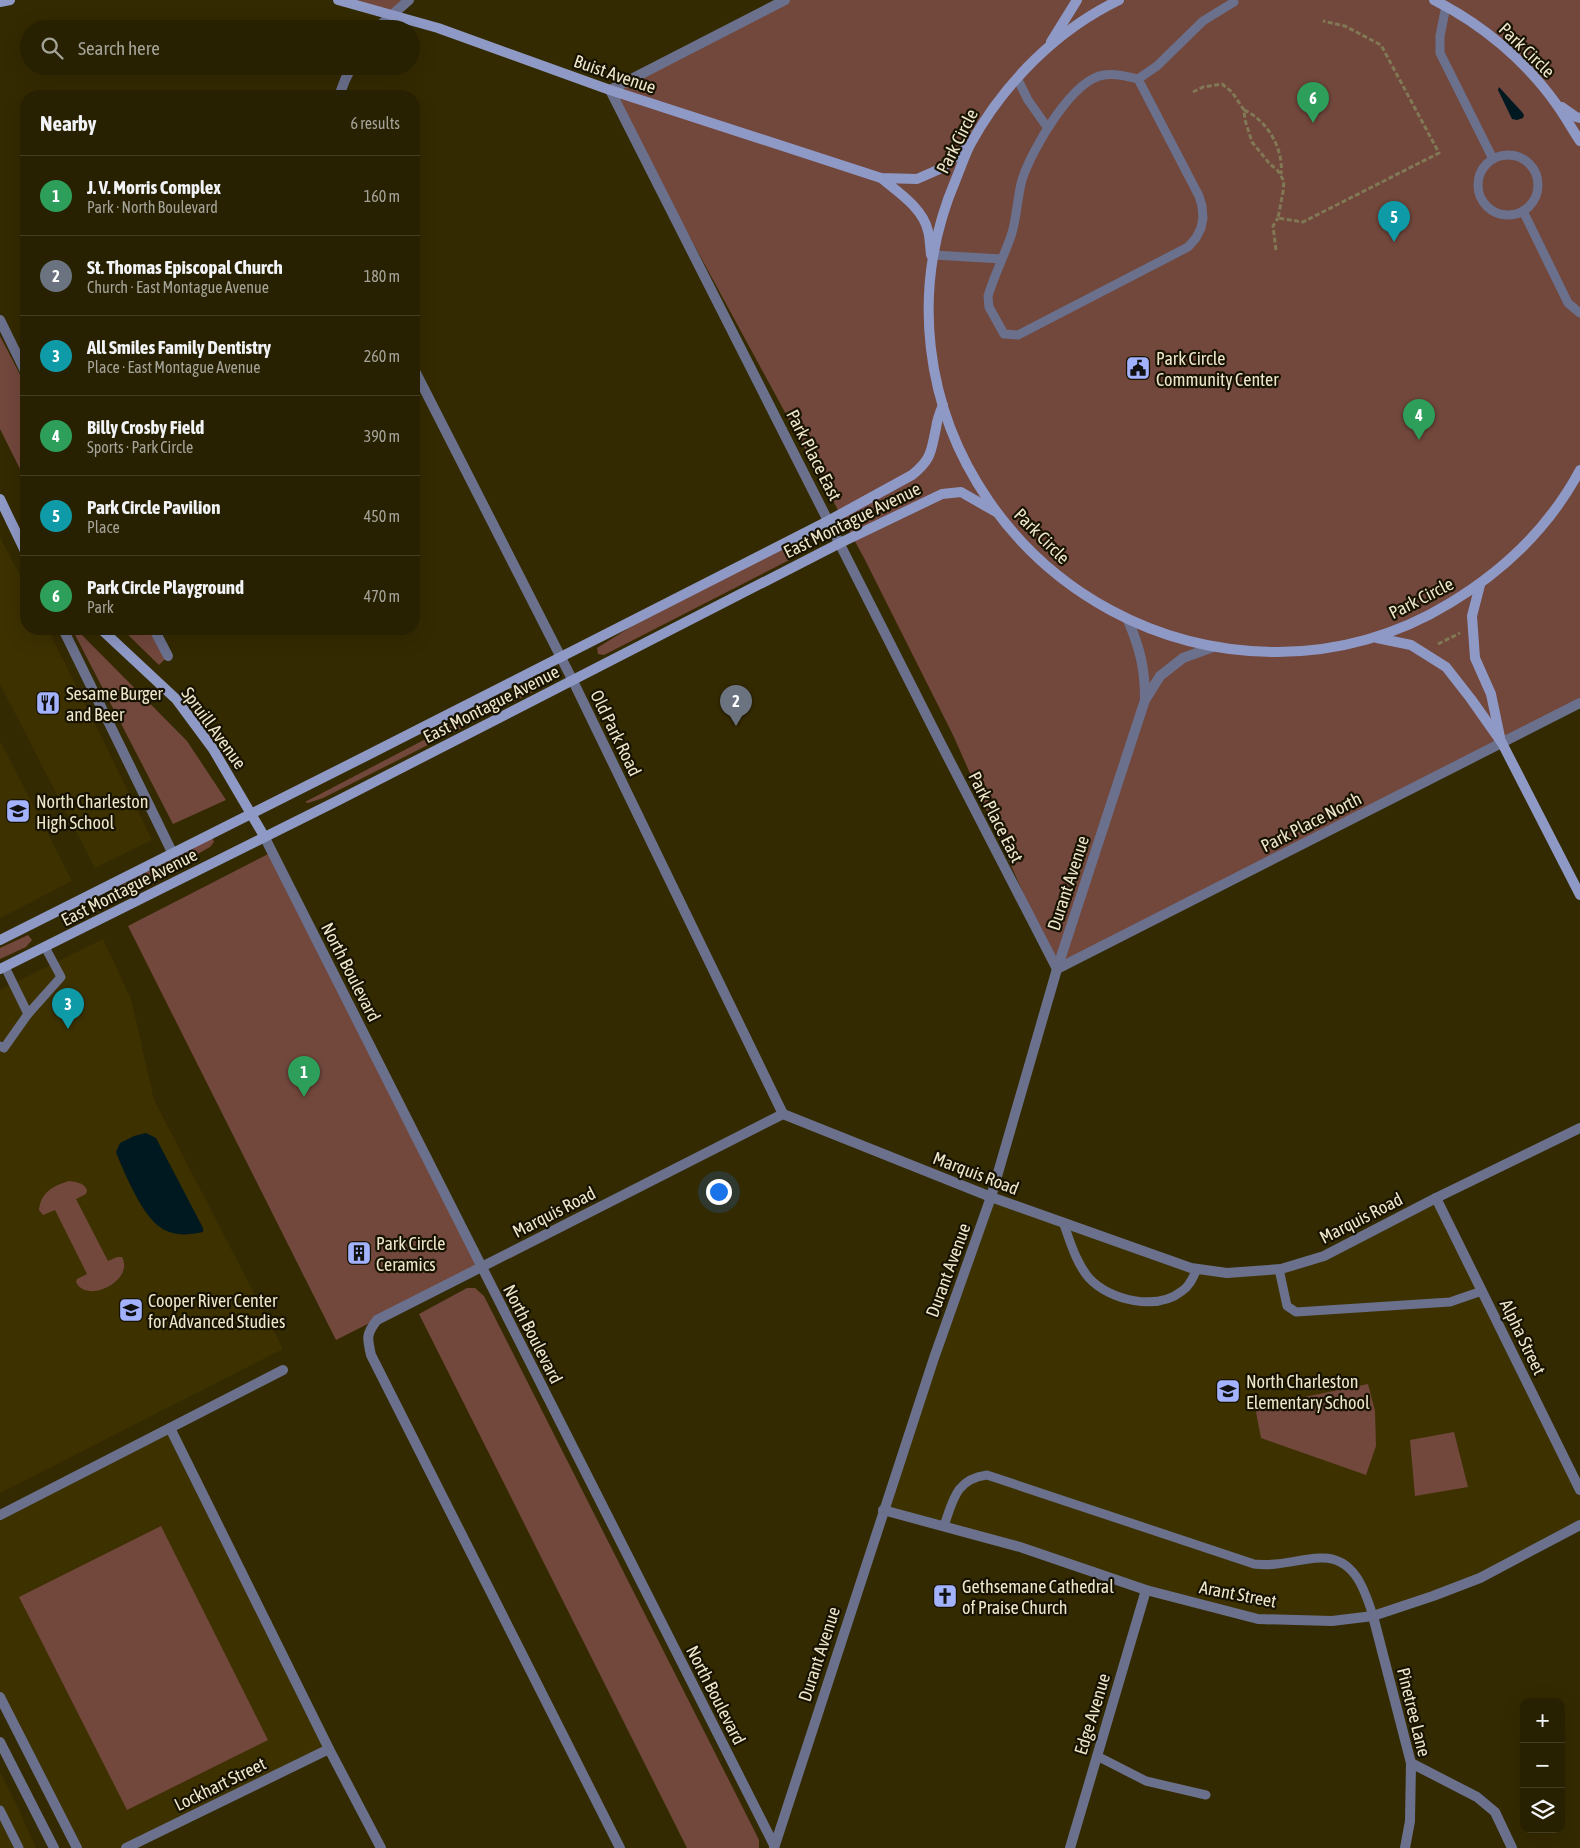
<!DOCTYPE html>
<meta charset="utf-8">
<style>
:root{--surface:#272001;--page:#2f280b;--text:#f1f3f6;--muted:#a4a399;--line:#433e23;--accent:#0b8043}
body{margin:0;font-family:"Asap Condensed",sans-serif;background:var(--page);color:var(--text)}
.controls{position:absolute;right:15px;bottom:15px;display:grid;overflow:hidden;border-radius:10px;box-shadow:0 5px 20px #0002}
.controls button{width:45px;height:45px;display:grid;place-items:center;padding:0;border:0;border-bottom:1px solid var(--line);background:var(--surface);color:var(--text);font:25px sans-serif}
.you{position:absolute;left:718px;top:1191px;width:18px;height:18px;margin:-12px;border:4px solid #fff;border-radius:50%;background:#1a73e8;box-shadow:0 0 0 8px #1a73e833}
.badge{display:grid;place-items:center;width:32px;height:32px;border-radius:50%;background:var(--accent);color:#fff;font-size:16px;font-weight:700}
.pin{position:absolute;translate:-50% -41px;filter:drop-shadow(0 1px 2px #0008)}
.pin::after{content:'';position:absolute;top:26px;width:18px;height:15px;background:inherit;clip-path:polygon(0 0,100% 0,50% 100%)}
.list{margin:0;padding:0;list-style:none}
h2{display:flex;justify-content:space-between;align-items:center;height:65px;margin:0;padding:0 20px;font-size:21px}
h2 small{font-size:16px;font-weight:400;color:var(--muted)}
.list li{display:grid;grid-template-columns:32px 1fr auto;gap:15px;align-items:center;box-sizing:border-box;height:80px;padding:0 20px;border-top:1px solid var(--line)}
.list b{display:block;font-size:19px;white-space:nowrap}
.list p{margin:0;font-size:16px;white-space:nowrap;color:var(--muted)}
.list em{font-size:16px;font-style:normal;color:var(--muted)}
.icon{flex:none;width:28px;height:28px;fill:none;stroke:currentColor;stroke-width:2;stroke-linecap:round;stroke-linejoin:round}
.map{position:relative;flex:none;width:1580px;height:1848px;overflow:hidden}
.search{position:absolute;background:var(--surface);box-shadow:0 5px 20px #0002;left:20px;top:20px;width:400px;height:55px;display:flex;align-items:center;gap:12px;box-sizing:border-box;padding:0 18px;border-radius:28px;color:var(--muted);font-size:19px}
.panel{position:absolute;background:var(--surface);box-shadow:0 5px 20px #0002;left:20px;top:90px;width:400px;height:545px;border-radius:20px}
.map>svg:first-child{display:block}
.built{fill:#3d3100}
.green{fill:#72473c}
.water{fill:#001920}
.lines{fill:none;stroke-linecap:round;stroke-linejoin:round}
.path{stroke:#817955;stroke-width:3;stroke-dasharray:5 2.5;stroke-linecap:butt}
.lane{stroke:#6b718d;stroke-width:9}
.street{stroke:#6b718d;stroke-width:10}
.secondary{stroke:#8f99c6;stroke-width:10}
.labels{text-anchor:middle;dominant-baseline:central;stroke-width:4.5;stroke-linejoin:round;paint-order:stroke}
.street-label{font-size:18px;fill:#ede6cb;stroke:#181301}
.poi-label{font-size:18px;fill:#ede6cb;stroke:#181301;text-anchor:start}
</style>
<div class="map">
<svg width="1580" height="1848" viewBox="0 0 1580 1848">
<rect width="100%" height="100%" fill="#342a01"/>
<g class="built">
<polygon points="0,537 26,587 26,629 48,629 152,840 95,868 0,684"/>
<polygon points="0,741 72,881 0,918"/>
<polygon points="103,939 131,999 154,1100 283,1349 0,1493 0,990"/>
<polygon points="991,1197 1191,1268 1281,1269 1324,1256 1436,1198 1580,1491 1580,1525 1480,1578 1373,1616 1258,1619 883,1510"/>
<polygon points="170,1428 329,1749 126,1848 77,1848 0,1697 0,1514"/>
<polygon points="0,1772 19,1810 36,1848 0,1848"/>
</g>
<g class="green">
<polygon points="342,0 407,0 391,13"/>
<polygon points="786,0 1580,0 1580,703 1057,969 953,735 864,558 610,90"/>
<polygon points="0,336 26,386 26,481 0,429"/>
<path d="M797,542C802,545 802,547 802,553L799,555L604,655L598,654L597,648L648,616Z"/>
<polygon points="72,629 76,629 187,741 226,800 173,824"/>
<polygon points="122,629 153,629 168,656 159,665"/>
<polygon points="531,684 534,686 534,691 531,693 323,798 308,803 305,802"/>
<polygon points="210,839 213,839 214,842 210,847 127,895 123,895 117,889 120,886"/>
<polygon points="272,852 481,1267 336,1340 128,926"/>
<polygon points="28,935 32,940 26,947 0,959 0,948"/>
<path d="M69,1181C77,1182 84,1183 87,1190L86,1194L76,1199L108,1261L117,1257H122C135,1280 87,1305 76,1282L77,1279L87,1274L55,1210L43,1215L39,1210C41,1192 53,1186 69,1181Z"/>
<polygon points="467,1288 475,1288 484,1296 751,1824 759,1840 759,1848 687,1848 419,1314"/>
<polygon points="1368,1384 1375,1411 1376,1446 1366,1475 1261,1438 1255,1407"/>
<polygon points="1454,1432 1468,1487 1415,1496 1410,1440"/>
<polygon points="161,1526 268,1740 127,1810 19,1597"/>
</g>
<g class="water">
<polygon points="1499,87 1522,112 1524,115 1523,118 1517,120 1512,119 1498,90"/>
<path d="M146,1133L156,1138L203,1228V1232C168,1240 154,1228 137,1198C129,1183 122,1168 116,1152L120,1143L134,1136Z"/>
</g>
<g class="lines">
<g class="path">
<polyline points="1193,92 1203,87 1222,84 1232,92 1244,110 1245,120 1252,142 1269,163 1278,171 1284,181 1283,192 1278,218 1303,222 1439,153 1381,45 1345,26 1323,21"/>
<path d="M1244,110C1267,120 1284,149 1281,174"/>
<polyline points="1276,250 1273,226 1278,218"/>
<polyline points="1438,644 1460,633"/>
</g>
<g class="lane">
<polyline points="1446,6 1440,36 1440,53 1493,159"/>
<polyline points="1017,78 1028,100 1047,127"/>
<path d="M1138,79L1199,196L1202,206L1203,218L1201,228L1196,238L1188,247L1018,335L1004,334L989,307L988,296C994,276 1004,256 1011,236C1017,218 1017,198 1022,180C1031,151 1072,79 1104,75C1115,73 1127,76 1138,79L1157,66L1203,21L1234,2"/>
<circle cx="1508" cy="185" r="30"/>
<polyline points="1523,211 1568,303 1580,313"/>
<polyline points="934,255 1001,259"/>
<polyline points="155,631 169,629"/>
<polyline points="5,967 28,1014"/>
<polyline points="0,1046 4,1048 28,1014 61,977 45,947"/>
<path d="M1063,1222C1070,1241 1076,1263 1089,1278C1110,1301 1157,1311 1182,1291C1190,1286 1193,1277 1197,1269"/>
<polyline points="1279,1269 1287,1306 1296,1312 1450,1302 1482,1291"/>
<path d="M944,1526C953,1500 956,1479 987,1475L1254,1564C1278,1567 1297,1559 1320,1558C1354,1556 1365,1590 1373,1616"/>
<polyline points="1097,1756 1146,1781 1206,1795"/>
<polyline points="0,1810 19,1848"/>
</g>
<g class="street">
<polyline points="785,0 610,90 939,740 1057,969 1580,703"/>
<polyline points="376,29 409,0"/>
<polyline points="339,96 345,80 352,66"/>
<polyline points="0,320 26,373"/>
<polyline points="414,369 573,681 783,1114"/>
<path d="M1128,620C1140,649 1145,668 1145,699"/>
<polyline points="63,629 172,852"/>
<polyline points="154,629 168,656"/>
<polyline points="264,836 774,1845"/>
<polyline points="1436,1198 1580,1490"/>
<polyline points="170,1428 329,1749 381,1848"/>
<polyline points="883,1510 1020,1547 1146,1590 1258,1619 1332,1621 1373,1616 1433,1596 1480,1578 1580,1525"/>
<polyline points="0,1515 283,1370"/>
<polyline points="1373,1616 1411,1763 1410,1821 1405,1848"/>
<polyline points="0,1697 77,1848"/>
<polyline points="0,1742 54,1848"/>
<polyline points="1411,1763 1477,1797 1495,1812 1512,1848"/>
<polyline points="126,1848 329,1749"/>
<path d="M620,1848L371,1355C367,1338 366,1334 377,1320L783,1114L991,1197L1191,1268L1227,1273L1281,1269L1324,1256L1436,1198L1580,1128"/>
<polyline points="774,1848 934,1358 991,1197 1057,969 1145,700 1160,676 1183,658 1213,647"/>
<polyline points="1070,1848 1146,1590"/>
</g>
<g class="secondary">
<polyline points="338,0 438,28 610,90 881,178 917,179 942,168 968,146"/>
<path d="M1119,0C1057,30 1005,82 971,143C965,154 961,167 956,179C859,406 1033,652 1277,652C1338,652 1398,635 1450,603C1505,570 1550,526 1580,470"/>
<path d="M1434,0C1482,24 1526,61 1557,105C1565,116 1572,129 1580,141"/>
<polyline points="0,2 10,0"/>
<polyline points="1051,42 1077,0"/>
<polyline points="1562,107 1576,117 1580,118"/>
<path d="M881,178C898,192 923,208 928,231C930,238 930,247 931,255"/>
<polyline points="0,499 26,553"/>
<polyline points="1480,585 1472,616 1475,658 1491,694 1500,737"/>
<polyline points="101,629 176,699 213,749 264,836"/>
<polyline points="1377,638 1411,645 1446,667 1471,699 1502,743 1580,895"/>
<path d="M0,940L366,756L828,521L912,475C932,459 931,451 936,428C937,420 940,412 943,405"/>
<polyline points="0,969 339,800 840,543 942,494 961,492 996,512"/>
</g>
</g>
<defs>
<symbol id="civic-square" viewBox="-11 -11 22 22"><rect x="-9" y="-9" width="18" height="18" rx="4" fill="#a2b2fd" stroke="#181301"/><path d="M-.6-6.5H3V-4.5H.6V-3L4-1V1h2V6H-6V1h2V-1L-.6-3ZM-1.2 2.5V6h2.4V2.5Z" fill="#111"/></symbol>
<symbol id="restaurant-square" viewBox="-11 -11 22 22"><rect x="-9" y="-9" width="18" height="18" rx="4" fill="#a2b2fd" stroke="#181301"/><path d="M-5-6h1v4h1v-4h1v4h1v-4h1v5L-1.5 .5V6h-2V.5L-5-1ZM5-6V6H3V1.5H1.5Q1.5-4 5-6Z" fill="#111"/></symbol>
<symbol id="school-square" viewBox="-11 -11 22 22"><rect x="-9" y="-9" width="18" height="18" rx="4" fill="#a2b2fd" stroke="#181301"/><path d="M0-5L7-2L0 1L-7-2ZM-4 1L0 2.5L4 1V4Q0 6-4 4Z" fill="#111"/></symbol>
<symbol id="building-square" viewBox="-11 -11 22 22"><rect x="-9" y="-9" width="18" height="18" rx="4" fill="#a2b2fd" stroke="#181301"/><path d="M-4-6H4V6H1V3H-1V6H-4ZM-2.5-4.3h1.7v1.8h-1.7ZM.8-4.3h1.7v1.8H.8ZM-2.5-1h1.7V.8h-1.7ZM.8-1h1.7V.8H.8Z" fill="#111"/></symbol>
<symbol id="church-square" viewBox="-11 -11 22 22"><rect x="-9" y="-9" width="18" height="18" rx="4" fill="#a2b2fd" stroke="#181301"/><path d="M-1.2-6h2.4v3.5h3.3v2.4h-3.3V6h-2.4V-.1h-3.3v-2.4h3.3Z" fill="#111"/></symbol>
</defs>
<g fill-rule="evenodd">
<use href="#civic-square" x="1124" y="354" width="28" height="28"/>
<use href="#restaurant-square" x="34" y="689" width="28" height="28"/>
<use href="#school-square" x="4" y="797" width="28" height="28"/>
<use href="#building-square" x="345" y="1239" width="28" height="28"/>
<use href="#school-square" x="117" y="1296" width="28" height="28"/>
<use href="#school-square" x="1214" y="1377" width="28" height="28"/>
<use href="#church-square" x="931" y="1582" width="28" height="28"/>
</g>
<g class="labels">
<g class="street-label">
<text transform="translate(1527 50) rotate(44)">Park Circle</text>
<text transform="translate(615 74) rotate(19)">Buist Avenue</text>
<text transform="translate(957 141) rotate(-63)">Park Circle</text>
<text transform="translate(814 455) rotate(63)">Park Place East</text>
<text transform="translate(852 520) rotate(-26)">East Montague Avenue</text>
<text transform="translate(1042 536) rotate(45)">Park Circle</text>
<text transform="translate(1421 598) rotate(-27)">Park Circle</text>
<text transform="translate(491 704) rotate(-27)">East Montague Avenue</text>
<text transform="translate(214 728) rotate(54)">Spruill Avenue</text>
<text transform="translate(616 733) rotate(64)">Old Park Road</text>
<text transform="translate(996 817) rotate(63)">Park Place East</text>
<text transform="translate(1311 822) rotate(-27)">Park Place North</text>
<text transform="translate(1068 883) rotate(-72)">Durant Avenue</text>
<text transform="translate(129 887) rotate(-27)">East Montague Avenue</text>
<text transform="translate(351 972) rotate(63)">North Boulevard</text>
<text transform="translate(976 1173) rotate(21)">Marquis Road</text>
<text transform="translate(554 1212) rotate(-27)">Marquis Road</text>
<text transform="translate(1361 1218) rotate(-27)">Marquis Road</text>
<text transform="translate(948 1270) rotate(-70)">Durant Avenue</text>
<text transform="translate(533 1334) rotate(63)">North Boulevard</text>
<text transform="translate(1523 1337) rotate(64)">Alpha Street</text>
<text transform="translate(1238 1594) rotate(11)">Arant Street</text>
<text transform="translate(819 1654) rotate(-72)">Durant Avenue</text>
<text transform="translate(716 1695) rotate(63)">North Boulevard</text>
<text transform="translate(1414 1712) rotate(76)">Pinetree Lane</text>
<text transform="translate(1092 1714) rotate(-73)">Edge Avenue</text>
<text transform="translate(220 1784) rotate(-26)">Lockhart Street</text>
</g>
<g class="poi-label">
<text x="1156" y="358">Park Circle<tspan x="1156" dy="21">Community Center</tspan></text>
<text x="66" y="693">Sesame Burger<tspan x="66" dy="21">and Beer</tspan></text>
<text x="36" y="801">North Charleston<tspan x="36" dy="21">High School</tspan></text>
<text x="376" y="1243">Park Circle<tspan x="376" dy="21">Ceramics</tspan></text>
<text x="148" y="1300">Cooper River Center<tspan x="148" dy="21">for Advanced Studies</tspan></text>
<text x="1246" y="1381">North Charleston<tspan x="1246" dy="21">Elementary School</tspan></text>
<text x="962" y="1586">Gethsemane Cathedral<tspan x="962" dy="21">of Praise Church</tspan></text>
</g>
</g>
</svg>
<div class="controls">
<button>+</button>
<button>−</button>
<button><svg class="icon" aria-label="layers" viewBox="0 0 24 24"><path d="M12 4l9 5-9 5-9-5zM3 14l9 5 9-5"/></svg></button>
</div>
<div class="you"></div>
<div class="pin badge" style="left:304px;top:1097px;background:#2e9e5b">1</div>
<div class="pin badge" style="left:736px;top:726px;background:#6b7280">2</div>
<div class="pin badge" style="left:68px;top:1029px;background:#0f9aa8">3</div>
<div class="pin badge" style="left:1419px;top:440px;background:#2e9e5b">4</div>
<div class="pin badge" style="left:1394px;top:242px;background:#0f9aa8">5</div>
<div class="pin badge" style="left:1313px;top:123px;background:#2e9e5b">6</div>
<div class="search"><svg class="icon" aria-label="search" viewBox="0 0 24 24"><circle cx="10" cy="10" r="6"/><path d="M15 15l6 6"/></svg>Search here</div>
<section class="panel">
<h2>Nearby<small>6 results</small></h2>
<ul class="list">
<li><span class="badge" style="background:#2e9e5b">1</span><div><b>J. V. Morris Complex</b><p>Park · North Boulevard</p></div><em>160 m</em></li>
<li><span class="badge" style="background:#6b7280">2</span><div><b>St. Thomas Episcopal Church</b><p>Church · East Montague Avenue</p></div><em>180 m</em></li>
<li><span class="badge" style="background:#0f9aa8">3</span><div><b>All Smiles Family Dentistry</b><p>Place · East Montague Avenue</p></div><em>260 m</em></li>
<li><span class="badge" style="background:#2e9e5b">4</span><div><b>Billy Crosby Field</b><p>Sports · Park Circle</p></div><em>390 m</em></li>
<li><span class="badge" style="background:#0f9aa8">5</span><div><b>Park Circle Pavilion</b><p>Place</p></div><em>450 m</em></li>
<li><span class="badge" style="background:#2e9e5b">6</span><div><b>Park Circle Playground</b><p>Park</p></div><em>470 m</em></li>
</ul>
</section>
</div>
